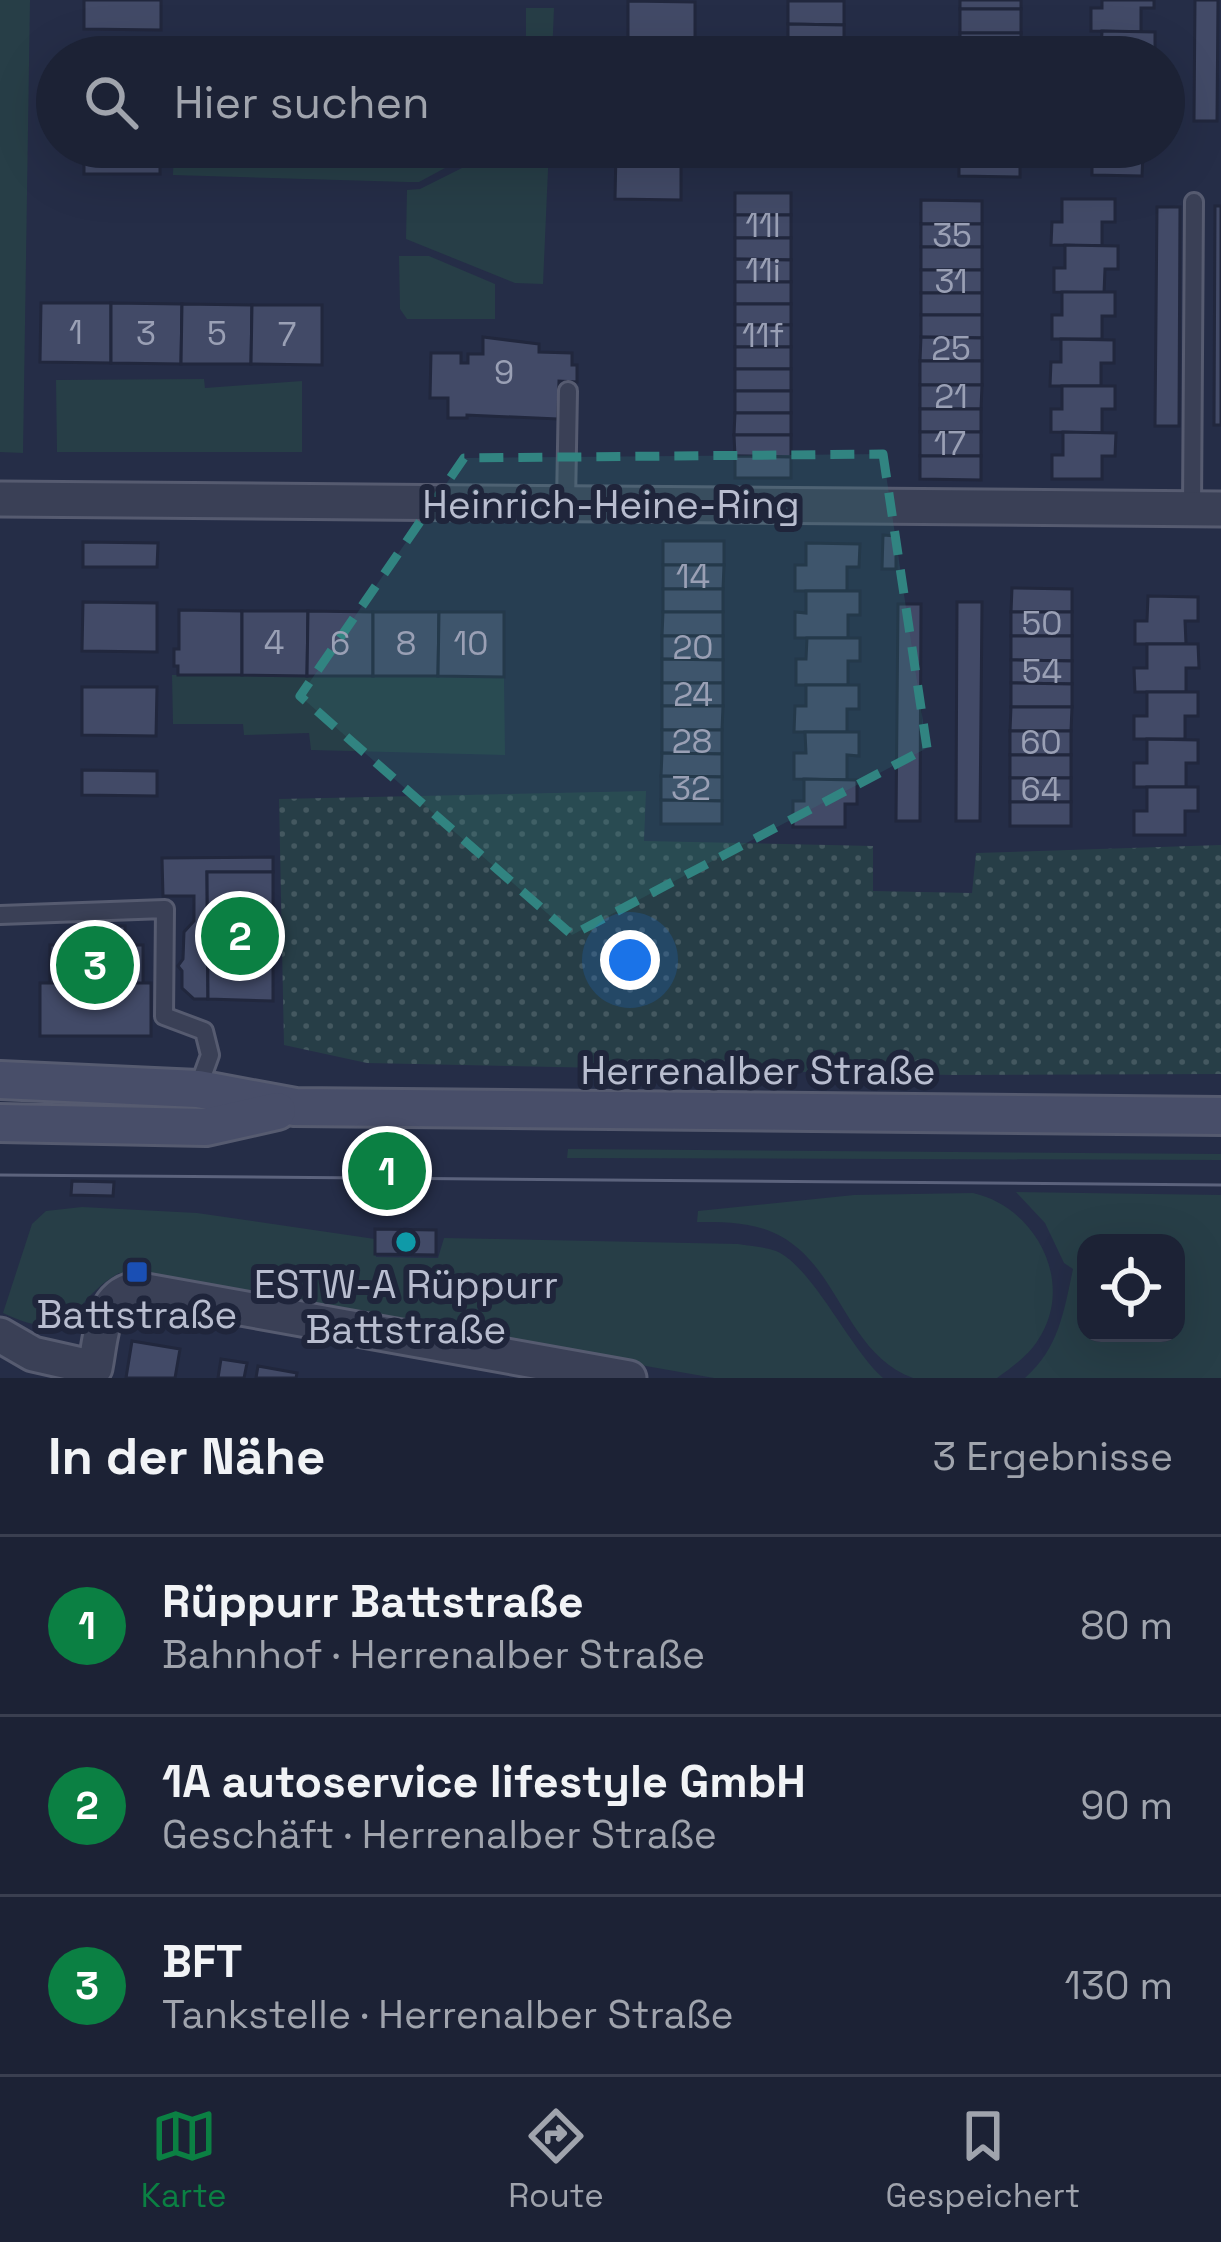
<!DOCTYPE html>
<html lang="de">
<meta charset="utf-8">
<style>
:root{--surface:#1c2235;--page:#292f41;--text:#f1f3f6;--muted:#a0a4ad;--line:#3a3f50;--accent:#0b8043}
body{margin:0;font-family:"Space Grotesk",sans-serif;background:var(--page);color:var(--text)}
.controls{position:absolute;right:36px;bottom:36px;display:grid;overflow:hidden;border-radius:24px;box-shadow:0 12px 48px #0002}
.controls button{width:108px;height:108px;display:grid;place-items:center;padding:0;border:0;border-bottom:3px solid var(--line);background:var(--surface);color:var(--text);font:60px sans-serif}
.you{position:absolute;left:630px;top:960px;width:42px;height:42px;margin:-30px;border:9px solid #fff;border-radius:50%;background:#1a73e8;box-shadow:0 0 0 18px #1a73e833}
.badge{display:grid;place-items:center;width:78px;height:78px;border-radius:50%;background:var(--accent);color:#fff;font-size:39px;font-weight:700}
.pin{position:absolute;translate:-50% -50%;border:6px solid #fff;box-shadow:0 3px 12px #0006}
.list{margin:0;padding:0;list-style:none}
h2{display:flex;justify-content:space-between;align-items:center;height:156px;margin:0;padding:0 48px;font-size:51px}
h2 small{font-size:39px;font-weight:400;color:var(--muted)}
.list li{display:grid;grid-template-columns:78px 1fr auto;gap:36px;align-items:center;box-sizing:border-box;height:180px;padding:0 48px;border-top:3px solid var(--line)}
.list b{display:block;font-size:45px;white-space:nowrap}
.list p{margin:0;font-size:39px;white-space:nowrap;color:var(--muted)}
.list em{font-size:39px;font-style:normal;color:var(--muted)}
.icon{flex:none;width:66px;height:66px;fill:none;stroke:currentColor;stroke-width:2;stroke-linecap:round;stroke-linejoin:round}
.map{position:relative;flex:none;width:1221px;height:1378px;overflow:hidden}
.search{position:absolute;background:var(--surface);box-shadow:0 12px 48px #0002;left:36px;right:36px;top:36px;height:132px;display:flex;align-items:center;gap:30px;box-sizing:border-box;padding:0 42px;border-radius:66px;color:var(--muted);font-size:45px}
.sheet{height:696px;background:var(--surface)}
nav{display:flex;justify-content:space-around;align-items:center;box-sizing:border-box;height:168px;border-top:3px solid var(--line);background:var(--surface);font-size:33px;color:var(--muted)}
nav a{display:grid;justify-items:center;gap:6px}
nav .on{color:var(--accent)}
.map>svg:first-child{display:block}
.grass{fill:#273e47;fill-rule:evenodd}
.park{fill:url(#park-dots)}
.building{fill:#424a67;stroke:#21273d;stroke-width:3}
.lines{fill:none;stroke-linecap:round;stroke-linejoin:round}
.service-casing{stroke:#565b70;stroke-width:22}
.minor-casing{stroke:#565b70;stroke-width:39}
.secondary-casing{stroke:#565b70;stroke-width:42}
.service{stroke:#3a4056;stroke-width:16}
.minor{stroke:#3a4056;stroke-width:33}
.secondary{stroke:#484e69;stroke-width:36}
.tram{stroke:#5c637d;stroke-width:3}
.marked{fill:#318481;fill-opacity:0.2;stroke:#318481;stroke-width:9;stroke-dasharray:24 15;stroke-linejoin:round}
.culture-dot{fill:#0f9aa8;stroke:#1f253b;stroke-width:4.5}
.transit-dot{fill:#1a4fb4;stroke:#1f253b;stroke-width:4.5}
.labels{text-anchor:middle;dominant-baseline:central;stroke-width:12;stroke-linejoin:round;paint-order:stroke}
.number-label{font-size:33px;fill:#9aa0b5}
.street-label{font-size:39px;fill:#b8bdcf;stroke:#1f253b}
.poi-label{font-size:39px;fill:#b8bdcf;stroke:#1f253b}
</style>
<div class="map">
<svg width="1221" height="1378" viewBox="0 0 1221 1378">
<defs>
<pattern id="park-dots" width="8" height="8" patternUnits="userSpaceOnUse" patternTransform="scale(3)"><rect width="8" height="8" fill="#273e47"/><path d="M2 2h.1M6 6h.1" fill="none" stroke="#445860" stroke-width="1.8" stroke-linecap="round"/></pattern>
</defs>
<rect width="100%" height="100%" fill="#252d47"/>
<g class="grass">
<polygon points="0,0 30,0 23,453 0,452"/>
<polygon points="526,8 554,8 552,57 526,57"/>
<polygon points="174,147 484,147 419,182 407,182 173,175"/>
<polygon points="504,147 549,147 543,284 515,283 406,239 407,190 420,189"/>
<polygon points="399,256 429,256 495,284 495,319 407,319 400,309"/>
<polygon points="204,379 205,388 302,381 302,452 57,452 56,380"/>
<polygon points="172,675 504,677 505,755 311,750 309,733 244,735 243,724 173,724"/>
<polygon points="568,1149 1221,1154 1221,1160 567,1158"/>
<path d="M1016,1192L1221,1195V1378H1025C1059,1348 1064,1311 1073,1269L1064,1263L1045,1223ZM1086,1243H1176V1333H1086Z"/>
<path d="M973,1193C1036,1207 1076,1283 1038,1340C1029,1355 1011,1368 997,1378H913C843,1352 840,1261 772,1232C749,1222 722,1222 697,1222L698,1211L854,1195Z"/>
<path d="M82,1207L197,1213L375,1239L376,1257L438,1258L444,1238L738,1244C750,1246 765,1247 776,1251C813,1267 849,1348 883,1378H714L119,1273C70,1300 76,1348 3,1313L32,1224L46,1211Z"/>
</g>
<polygon class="park" points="646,791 644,841 873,846 873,891 972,893 976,853 1221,845 1221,1074 952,1075 367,1063 284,1045 279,799"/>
<g class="building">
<polygon points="84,0 161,0 161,30 84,29"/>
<rect x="960" y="0" width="61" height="9"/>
<polygon points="1102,0 1154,0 1154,8 1141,8 1141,32 1091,31 1091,8 1102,8"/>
<polygon points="1195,0 1218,0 1217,121 1194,121"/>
<polygon points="628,1 695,2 695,51 628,51"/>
<polygon points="788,1 844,1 844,25 788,24"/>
<rect x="960" y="9" width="61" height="24"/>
<polygon points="788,24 844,25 844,47 788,47"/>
<polygon points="1102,31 1155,32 1155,55 1091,57 1101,54"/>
<rect x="960" y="33" width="61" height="24"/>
<polygon points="181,43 243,44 243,57 181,57"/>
<rect x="243" y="44" width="66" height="13"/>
<rect x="309" y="44" width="66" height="13"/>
<polygon points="375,44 440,45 440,57 375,57"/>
<rect x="440" y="45" width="66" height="12"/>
<rect x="788" y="47" width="56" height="10"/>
<rect x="628" y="51" width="67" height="6"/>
<polygon points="616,147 681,147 681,153 616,152"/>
<rect x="959" y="147" width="61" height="6"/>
<polygon points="1103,147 1156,147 1156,152 1143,152 1142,176 1092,175 1092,151 1103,151"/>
<rect x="84" y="149" width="76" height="25"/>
<polygon points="616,152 681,153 681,200 615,199"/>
<polygon points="959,153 1020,153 1020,177 959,176"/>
<rect x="735" y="193" width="56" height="22"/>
<polygon points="1062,199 1115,199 1115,222 1102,222 1102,246 1051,245 1052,222 1062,222"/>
<polygon points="921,200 982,201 982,224 921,224"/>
<polygon points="1215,206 1221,206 1221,425 1214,425"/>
<polygon points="1157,207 1180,207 1179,426 1155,426"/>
<rect x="735" y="215" width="56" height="23"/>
<rect x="921" y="224" width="61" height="23"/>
<polygon points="735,238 791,238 791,260 735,259"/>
<polygon points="1065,245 1118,246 1118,269 1105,269 1104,293 1054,292 1054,268 1065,268"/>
<rect x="921" y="247" width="61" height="23"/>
<polygon points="735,259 791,260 791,282 735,282"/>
<rect x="921" y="270" width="61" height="23"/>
<rect x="735" y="282" width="56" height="22"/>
<polygon points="1062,292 1115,292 1115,316 1102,316 1102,339 1052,339 1052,315 1062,315"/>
<rect x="921" y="293" width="61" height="22"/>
<polygon points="41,303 111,303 111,363 40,362"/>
<polygon points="111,303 182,304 181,364 111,363"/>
<polygon points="182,304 252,305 251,364 181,364"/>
<rect x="735" y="304" width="56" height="21"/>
<polygon points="252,305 322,305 322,365 251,364"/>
<polygon points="921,315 982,315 982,338 921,337"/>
<rect x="735" y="325" width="56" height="22"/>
<polygon points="483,337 539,344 539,352 572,353 572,365 577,365 577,382 559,381 558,419 467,415 467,418 448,418 448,398 430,398 431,353 461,353 461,363 468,363 468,354 483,354"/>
<polygon points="921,337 982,338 982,361 920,361"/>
<polygon points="1061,339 1114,340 1114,363 1101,363 1101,386 1050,386 1051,362 1061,362"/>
<rect x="735" y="347" width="56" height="22"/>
<rect x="920" y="361" width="62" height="24"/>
<rect x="735" y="369" width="56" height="22"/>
<polygon points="920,385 982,385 981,409 920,409"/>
<polygon points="1062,386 1115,386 1115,409 1102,409 1102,433 1051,432 1051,409 1062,409"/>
<rect x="735" y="391" width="56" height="22"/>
<rect x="920" y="409" width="61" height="23"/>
<polygon points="735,413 791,413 791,435 734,435"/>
<rect x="920" y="432" width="61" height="24"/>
<polygon points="1063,432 1116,433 1115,456 1102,456 1102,479 1052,479 1052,455 1063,455"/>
<polygon points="734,435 791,435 791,457 735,456"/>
<polygon points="735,456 791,457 791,478 735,478"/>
<polygon points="920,456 981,456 981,480 920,479"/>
<polygon points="883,535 896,536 896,569 882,569"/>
<rect x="663" y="541" width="61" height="24"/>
<polygon points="83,542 158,543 157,567 83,567"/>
<polygon points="806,543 860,544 859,567 847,567 847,591 795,591 795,565 806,565"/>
<polygon points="663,565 724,565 723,589 663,589"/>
<polygon points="1012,588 1072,589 1072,612 1011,612"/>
<rect x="663" y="589" width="60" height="23"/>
<polygon points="806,591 860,591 860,615 848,615 848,638 795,638 795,612 806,613"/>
<polygon points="1148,596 1198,597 1198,621 1185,621 1186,644 1135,644 1135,621 1147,621"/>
<polygon points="83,602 157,603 157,652 82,651"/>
<polygon points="957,602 982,602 980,821 956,821"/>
<polygon points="898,604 921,604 920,821 896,821"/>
<polygon points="179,610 242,611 242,675 178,675 178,666 174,666 174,649 179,649"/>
<polygon points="242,611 308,611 307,676 242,675"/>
<polygon points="308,611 373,612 373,676 307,676"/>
<polygon points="373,612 439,612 438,676 373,676"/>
<polygon points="439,612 504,612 504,677 438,676"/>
<polygon points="663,612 723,612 723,636 662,636"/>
<rect x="1011" y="612" width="61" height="24"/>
<polygon points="662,636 723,636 723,660 662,659"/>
<polygon points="1011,636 1072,636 1072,661 1011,660"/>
<polygon points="807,638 860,638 860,661 848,661 848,685 796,685 796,659 806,659"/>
<polygon points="1147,644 1198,644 1199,668 1186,668 1186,692 1135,692 1134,668 1147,668"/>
<polygon points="662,659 723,660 723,683 662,683"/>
<polygon points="1011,660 1072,661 1072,684 1011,683"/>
<rect x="662" y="683" width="61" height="23"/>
<polygon points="1011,683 1072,684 1072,707 1011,707"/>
<polygon points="806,685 859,685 859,709 847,709 847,732 794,732 795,706 806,706"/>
<polygon points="82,687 157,687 156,736 82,735"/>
<polygon points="1147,692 1198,692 1198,716 1185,716 1185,739 1134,739 1134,716 1147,716"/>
<polygon points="662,706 723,706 722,730 662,730"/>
<polygon points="1011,707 1072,707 1071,731 1010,731"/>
<polygon points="662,730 722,730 722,754 662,753"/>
<rect x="1010" y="731" width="61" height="24"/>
<polygon points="805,732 859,732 859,756 847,755 847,780 794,779 794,753 806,753"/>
<polygon points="1147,739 1198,740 1198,763 1186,763 1186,787 1134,787 1134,763 1147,763"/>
<polygon points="662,753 722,754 722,777 661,776"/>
<rect x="1010" y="755" width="61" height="23"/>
<polygon points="82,770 157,771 157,796 82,795"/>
<polygon points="661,776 722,777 722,801 661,800"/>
<rect x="1010" y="778" width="61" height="24"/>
<polygon points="804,779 857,780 857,804 845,804 845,827 793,827 793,801 804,801"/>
<polygon points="1147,787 1198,787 1198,811 1185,811 1185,835 1134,835 1134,811 1147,811"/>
<polygon points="661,800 722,801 722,824 661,824"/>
<rect x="1010" y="802" width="61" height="24"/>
<polygon points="273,857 273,872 207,872 208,999 194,999 182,988 182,971 178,966 183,959 184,932 194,921 194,896 163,896 162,858"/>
<polygon points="207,872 273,872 273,1001 208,999"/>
<rect x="85" y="926" width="40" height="19"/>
<rect x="50" y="945" width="93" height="44"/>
<rect x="40" y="983" width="111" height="53"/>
<polygon points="72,1181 114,1182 113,1196 71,1195"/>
<polygon points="375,1229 436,1230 436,1255 375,1254"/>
<polygon points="132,1341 180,1349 175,1378 126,1378"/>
<polygon points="221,1359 247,1363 244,1378 218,1378"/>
<polygon points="258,1366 297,1373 296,1378 256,1378"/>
</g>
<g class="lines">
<defs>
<g id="service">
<polyline points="566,503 568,391"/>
<polyline points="1192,508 1194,202"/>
<polyline points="0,915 165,909 164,1016 204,1031 210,1055 198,1088"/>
</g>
<g id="minor">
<polyline points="0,499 1221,509"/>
<path d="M0,1335L33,1354L95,1368C101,1339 100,1297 135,1289L629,1378"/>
</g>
<g id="secondary">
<polyline points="0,1080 198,1089 295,1107 1221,1116"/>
<polyline points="0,1123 206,1127 277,1111"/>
</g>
</defs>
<use href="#service" class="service-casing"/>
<use href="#minor" class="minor-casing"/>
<use href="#secondary" class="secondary-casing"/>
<use href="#service" class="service"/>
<use href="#minor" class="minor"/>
<use href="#secondary" class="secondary"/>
<polyline class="tram" points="0,1175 1221,1185"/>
</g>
<path class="marked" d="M883,454L927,748L572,935L300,696L464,458Z"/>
<circle class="culture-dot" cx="406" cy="1242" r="12"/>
<rect class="transit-dot" x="125" y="1260" width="24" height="24" rx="6"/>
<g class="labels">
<g class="number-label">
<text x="763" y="226">11l</text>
<text x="952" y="236">35</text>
<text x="763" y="271">11i</text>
<text x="951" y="282">31</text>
<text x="76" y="333">1</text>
<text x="146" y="334">3</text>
<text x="217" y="334">5</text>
<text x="287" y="335">7</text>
<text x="763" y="336">11f</text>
<text x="951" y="349">25</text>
<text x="504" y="373">9</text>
<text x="951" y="397">21</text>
<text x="950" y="444">17</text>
<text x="693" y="577">14</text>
<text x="1042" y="624">50</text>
<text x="274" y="643">4</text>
<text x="340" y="644">6</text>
<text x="406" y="644">8</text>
<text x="471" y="644">10</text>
<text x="693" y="648">20</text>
<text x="1042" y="672">54</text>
<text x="693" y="695">24</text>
<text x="692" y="742">28</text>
<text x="1041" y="743">60</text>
<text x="691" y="789">32</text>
<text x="1041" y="790">64</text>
</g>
<g class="street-label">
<text x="611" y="504">Heinrich-Heine-Ring</text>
<text x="758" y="1070">Herrenalber Straße</text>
</g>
<g class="poi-label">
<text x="406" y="1284">ESTW-A Rüppurr<tspan x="406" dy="45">Battstraße</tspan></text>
<text x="137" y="1314">Battstraße</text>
</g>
</g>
</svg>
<div class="controls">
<button><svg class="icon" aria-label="locate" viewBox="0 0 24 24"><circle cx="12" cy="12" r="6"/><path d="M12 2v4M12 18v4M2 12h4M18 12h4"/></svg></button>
</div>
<div class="you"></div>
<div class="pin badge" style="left:387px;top:1171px">1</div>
<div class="pin badge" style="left:240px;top:936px">2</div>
<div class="pin badge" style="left:95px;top:965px">3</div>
<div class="search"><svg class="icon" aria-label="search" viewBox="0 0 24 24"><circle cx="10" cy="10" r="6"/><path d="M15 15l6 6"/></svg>Hier suchen</div>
</div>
<section class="sheet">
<h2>In der Nähe<small>3 Ergebnisse</small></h2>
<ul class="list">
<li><span class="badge">1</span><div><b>Rüppurr Battstraße</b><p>Bahnhof · Herrenalber Straße</p></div><em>80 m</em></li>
<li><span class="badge">2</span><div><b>1A autoservice lifestyle GmbH</b><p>Geschäft · Herrenalber Straße</p></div><em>90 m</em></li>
<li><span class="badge">3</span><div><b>BFT</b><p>Tankstelle · Herrenalber Straße</p></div><em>130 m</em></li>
</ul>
</section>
<nav>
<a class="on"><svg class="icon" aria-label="map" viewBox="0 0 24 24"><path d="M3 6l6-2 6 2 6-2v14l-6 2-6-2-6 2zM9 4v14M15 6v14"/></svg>Karte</a>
<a><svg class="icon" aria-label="directions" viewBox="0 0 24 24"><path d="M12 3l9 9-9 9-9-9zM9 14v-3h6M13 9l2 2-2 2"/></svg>Route</a>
<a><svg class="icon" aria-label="saved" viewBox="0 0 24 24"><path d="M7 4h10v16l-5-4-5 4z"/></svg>Gespeichert</a>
</nav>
